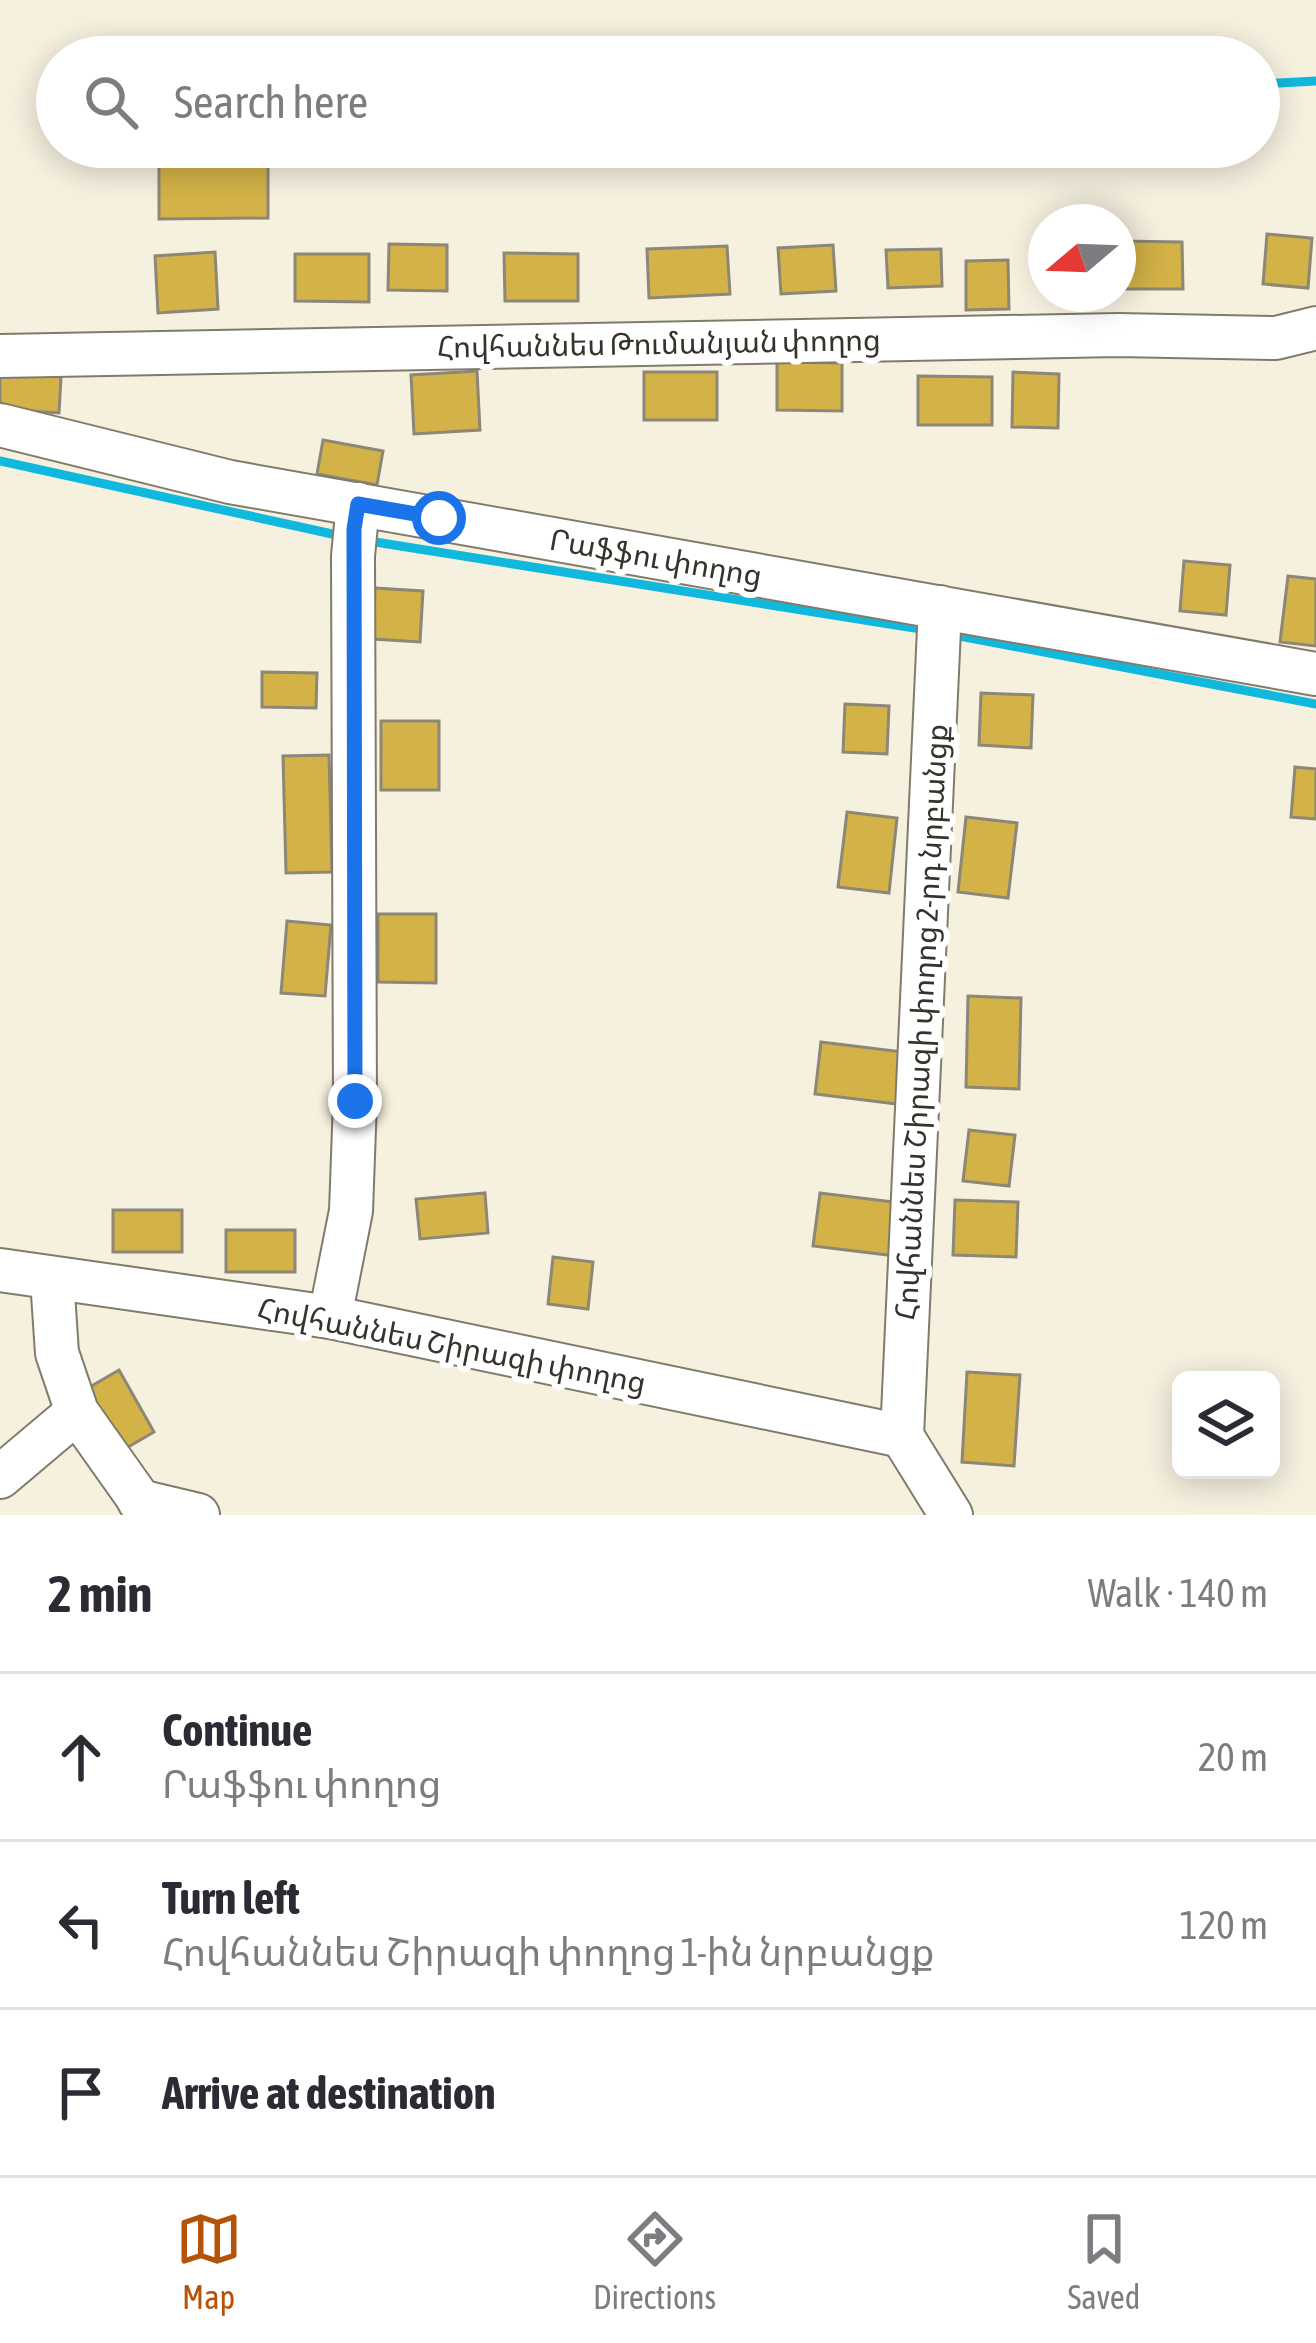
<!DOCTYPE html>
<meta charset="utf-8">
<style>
:root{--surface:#fff;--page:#f2f2f3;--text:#2b2b33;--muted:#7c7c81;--line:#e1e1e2;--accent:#b45309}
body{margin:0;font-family:"Asap Condensed","Noto Sans Armenian",sans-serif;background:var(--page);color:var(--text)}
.controls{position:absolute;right:36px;bottom:36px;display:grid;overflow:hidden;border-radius:18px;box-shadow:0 6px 30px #0003}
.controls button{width:108px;height:108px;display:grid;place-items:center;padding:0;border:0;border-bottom:3px solid var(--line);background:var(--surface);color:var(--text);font:60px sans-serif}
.compass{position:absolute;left:1028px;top:204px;width:108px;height:108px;border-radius:50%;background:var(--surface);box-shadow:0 6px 30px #0003;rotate:251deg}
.stop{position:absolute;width:36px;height:36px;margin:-27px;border:9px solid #1a73e8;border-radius:50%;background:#fff}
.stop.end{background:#1a73e8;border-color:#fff;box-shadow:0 3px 12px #0008}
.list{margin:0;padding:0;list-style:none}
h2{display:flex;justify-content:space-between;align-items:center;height:156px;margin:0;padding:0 48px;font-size:51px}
h2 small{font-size:39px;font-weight:400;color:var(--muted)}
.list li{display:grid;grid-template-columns:78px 1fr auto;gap:36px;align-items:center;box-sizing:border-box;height:168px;padding:0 48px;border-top:3px solid var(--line)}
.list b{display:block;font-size:45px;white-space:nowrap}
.list p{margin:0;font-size:39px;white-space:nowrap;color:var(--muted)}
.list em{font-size:39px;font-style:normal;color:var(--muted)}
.icon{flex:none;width:66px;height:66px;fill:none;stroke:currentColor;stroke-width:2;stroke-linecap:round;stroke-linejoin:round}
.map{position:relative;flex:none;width:1316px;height:1515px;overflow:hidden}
.search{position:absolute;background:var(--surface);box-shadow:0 6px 30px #0003;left:36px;right:36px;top:36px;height:132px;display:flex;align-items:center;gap:30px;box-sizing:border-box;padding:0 42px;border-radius:66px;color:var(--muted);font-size:45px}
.sheet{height:660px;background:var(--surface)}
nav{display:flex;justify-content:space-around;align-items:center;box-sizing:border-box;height:168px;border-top:3px solid var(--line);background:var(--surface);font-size:33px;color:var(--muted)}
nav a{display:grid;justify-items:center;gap:6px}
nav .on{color:var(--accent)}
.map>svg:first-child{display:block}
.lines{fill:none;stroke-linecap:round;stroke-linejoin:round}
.stream{stroke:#11b8dd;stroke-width:9}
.building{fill:#d3b247;stroke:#8d8777;stroke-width:3}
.minor-casing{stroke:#807b6b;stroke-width:46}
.minor{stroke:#fff;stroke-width:42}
.route{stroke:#1a73e8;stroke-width:15}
.labels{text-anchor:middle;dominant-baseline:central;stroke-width:12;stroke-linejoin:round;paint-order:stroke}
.street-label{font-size:30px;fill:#35332c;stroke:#fff}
</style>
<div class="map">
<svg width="1316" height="1515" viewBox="0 0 1316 1515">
<rect width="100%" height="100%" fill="#f6f0df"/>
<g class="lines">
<g class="stream">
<polyline points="1259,84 1316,81"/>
<polyline points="0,461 346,537"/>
<polyline points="369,541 927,630"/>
<polyline points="949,634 1316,704"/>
</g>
</g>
<g class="building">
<polygon points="159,147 268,147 268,218 159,219"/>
<polygon points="1267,234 1312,238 1308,288 1263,284"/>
<polygon points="1118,241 1182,242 1183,289 1118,289"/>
<polygon points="389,244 447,245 447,291 388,290"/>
<polygon points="833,245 836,291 781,294 778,248"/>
<polygon points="727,246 730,294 649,298 647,249"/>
<polygon points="941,249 942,286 888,288 886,250"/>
<polygon points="215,252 218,309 158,313 155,256"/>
<polygon points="504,253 578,254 578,301 505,301"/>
<polygon points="295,254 369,254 369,302 295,301"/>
<polygon points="1008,260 1009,309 966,310 966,261"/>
<polygon points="777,362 842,363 842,411 777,410"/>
<polygon points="477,371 480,430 414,434 411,375"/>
<rect x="644" y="372" width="73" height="48"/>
<polygon points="1013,372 1059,374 1058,428 1012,427"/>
<polygon points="0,373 61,377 59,413 0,409"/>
<polygon points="918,376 992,377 992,425 918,425"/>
<polygon points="323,440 383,451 377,485 317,474"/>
<polygon points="1184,561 1230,565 1226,615 1180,611"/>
<polygon points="1288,576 1316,579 1316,646 1280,642"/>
<polygon points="375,588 423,591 420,642 373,639"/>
<polygon points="262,672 317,673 316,708 262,707"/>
<polygon points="981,693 1033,695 1031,748 979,745"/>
<polygon points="845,704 889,706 887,754 843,752"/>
<rect x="381" y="721" width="58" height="69"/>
<polygon points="329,755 332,872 286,873 283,756"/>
<polygon points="1295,767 1316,769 1316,819 1291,817"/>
<polygon points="847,812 897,818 889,893 838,887"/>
<polygon points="966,817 1017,823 1008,898 958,892"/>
<polygon points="378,914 436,914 436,983 378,982"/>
<polygon points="287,921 331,925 325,996 281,993"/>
<polygon points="968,996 1021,998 1019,1089 966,1087"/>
<polygon points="821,1042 911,1053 905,1105 815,1094"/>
<polygon points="969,1130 1015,1135 1009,1186 963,1181"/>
<polygon points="485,1193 488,1233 420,1239 416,1199"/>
<polygon points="820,1193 910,1204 904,1257 813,1246"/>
<polygon points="955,1200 1018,1202 1016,1257 953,1255"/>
<rect x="113" y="1210" width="69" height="42"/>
<rect x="226" y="1230" width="69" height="42"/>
<polygon points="553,1257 593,1262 588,1309 548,1304"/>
<polygon points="119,1370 154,1432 123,1450 88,1388"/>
<polygon points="967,1372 1020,1375 1014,1466 962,1462"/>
</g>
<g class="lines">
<defs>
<g id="minor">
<polyline points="0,356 1118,335 1276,338 1316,328"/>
<polyline points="0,425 230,482 1316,674"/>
<polyline points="0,1270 330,1317 902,1436"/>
<polyline points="52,1279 57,1353 77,1412 150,1515"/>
<polyline points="330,1317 351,1211 355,1101 353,556 358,504"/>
<polyline points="902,1436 940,607"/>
<polyline points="902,1436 951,1515"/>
<polyline points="0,1477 77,1412"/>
<polyline points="139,1501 198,1515"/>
</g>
</defs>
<use href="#minor" class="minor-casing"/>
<use href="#minor" class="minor"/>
</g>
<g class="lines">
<polyline class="route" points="355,1101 354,529 358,504 439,518"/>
</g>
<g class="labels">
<g class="street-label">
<text transform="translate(659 343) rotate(-1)">Հովհաննես Թումանյան փողոց</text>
<text transform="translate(656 557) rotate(10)">Րաֆֆու փողոց</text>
<text transform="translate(921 1022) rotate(-87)">Հովհաննես Շիրազի փողոց 2-րդ նրբանցք</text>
<text transform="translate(452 1345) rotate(11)">Հովհաննես Շիրազի փողոց</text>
</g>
</g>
</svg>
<div class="controls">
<button><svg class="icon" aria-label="layers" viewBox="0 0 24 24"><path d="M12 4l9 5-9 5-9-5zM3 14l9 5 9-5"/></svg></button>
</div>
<svg class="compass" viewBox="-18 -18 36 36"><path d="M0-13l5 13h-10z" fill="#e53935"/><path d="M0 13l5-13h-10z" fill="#7c7c81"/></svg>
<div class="stop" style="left:439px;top:518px"></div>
<div class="stop end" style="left:355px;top:1101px"></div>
<div class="search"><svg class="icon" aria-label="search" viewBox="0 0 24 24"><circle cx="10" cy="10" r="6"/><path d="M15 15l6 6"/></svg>Search here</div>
</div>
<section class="sheet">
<h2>2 min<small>Walk · 140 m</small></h2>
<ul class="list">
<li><svg class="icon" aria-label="ahead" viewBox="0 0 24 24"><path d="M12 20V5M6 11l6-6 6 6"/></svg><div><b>Continue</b><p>Րաֆֆու փողոց</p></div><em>20 m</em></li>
<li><svg class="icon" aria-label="left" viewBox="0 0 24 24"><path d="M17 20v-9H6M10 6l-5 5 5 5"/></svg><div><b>Turn left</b><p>Հովհաննես Շիրազի փողոց 1-ին նրբանցք</p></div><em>120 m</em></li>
<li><svg class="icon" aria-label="arrive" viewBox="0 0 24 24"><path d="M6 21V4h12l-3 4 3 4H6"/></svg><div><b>Arrive at destination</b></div></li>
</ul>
</section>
<nav>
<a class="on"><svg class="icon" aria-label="map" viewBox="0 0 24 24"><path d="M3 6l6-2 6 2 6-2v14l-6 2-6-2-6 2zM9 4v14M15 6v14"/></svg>Map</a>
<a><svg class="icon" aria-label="directions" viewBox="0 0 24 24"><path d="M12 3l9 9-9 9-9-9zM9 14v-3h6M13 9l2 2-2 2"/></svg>Directions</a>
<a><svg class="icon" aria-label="saved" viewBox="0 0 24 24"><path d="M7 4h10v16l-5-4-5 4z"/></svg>Saved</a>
</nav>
